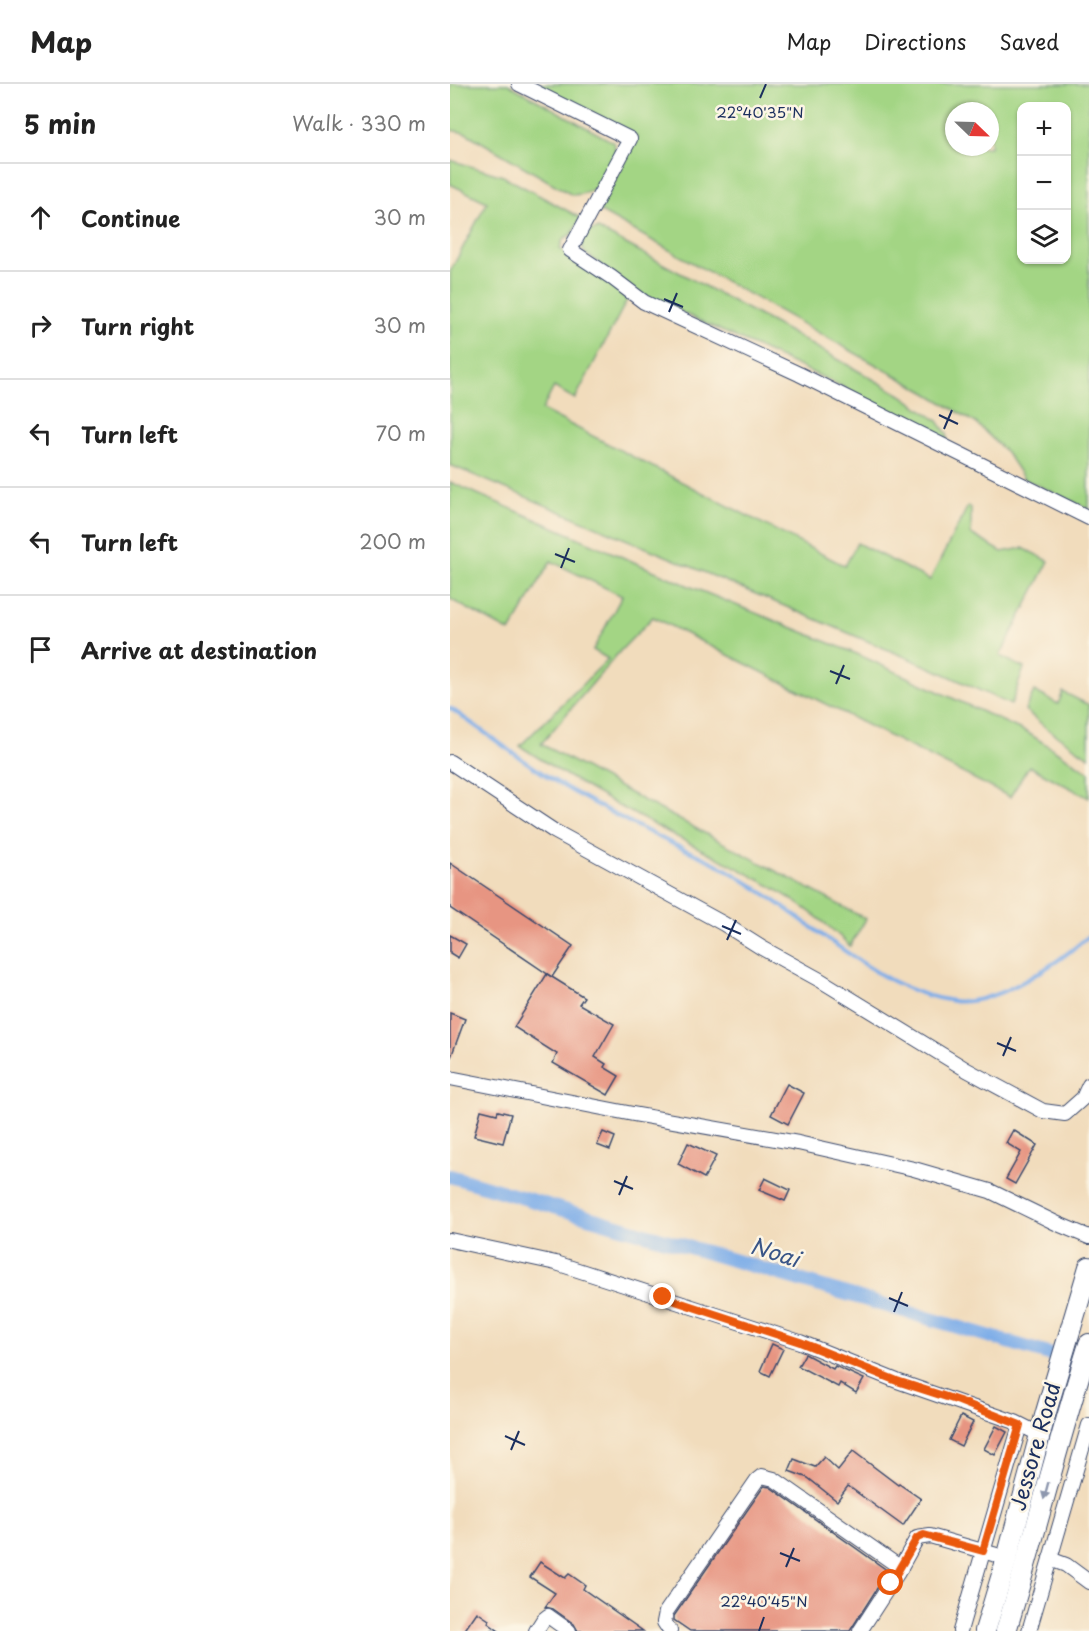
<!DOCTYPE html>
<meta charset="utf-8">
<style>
:root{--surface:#fff;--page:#f6f6f6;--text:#222;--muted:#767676;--line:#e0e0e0}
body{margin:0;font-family:"Playpen Sans",sans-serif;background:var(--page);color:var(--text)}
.controls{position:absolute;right:18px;top:18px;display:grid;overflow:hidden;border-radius:12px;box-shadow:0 2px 4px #0004}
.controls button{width:54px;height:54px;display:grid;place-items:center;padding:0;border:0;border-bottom:2px solid var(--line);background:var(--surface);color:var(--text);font:30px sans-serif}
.compass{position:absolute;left:495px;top:18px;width:54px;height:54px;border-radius:50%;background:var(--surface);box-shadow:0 2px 4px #0004;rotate:113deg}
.stop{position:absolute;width:18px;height:18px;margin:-14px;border:4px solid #ea580c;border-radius:50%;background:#fff}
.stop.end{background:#ea580c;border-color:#fff;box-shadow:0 2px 6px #0008}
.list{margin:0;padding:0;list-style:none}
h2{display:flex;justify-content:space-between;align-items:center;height:78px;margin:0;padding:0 24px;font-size:26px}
h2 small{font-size:20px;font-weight:400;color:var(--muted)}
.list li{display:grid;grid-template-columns:39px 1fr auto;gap:18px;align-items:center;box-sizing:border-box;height:108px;padding:0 24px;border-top:2px solid var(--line)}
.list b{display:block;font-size:22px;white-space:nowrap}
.list em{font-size:20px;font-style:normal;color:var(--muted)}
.icon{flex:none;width:33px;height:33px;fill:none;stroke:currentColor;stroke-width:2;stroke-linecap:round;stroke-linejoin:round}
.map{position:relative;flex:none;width:639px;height:1547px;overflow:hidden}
header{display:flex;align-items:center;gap:36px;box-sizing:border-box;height:84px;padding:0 30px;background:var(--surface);border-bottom:2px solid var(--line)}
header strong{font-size:28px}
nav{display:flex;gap:33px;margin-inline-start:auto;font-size:21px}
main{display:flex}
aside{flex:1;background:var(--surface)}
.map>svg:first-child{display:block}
.green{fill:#a3d584;stroke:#5f8271;stroke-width:1.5;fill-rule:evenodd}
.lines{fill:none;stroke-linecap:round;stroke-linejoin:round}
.stream{stroke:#7eade8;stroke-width:4}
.canal{stroke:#7eade8;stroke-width:14}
.building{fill:#e79582}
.minor-casing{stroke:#3b496c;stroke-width:16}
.highway-casing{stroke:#3b496c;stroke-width:22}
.minor{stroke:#fff;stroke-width:14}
.highway{stroke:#fff;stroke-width:20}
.oneway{fill:#8d97ae}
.route{stroke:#ea580c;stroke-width:8}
.ticks{fill:none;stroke:#1b2f5e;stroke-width:2}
.labels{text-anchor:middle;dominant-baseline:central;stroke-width:5;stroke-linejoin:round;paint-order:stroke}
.street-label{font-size:21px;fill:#1b2f5e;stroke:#fcf5e5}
.water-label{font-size:22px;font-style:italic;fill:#395587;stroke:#fcf5e5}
.ticks-label{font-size:15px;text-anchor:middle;fill:#1b2f5e;stroke:#fcf5e5;stroke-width:5;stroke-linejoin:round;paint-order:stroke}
</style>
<header>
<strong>Map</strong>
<nav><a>Map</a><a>Directions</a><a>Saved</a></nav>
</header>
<main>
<aside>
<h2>5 min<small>Walk · 330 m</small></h2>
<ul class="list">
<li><svg class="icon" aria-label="ahead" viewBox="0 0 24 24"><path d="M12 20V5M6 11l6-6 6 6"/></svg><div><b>Continue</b></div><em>30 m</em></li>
<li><svg class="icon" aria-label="right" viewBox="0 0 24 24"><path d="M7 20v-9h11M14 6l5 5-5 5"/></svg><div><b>Turn right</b></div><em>30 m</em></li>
<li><svg class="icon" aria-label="left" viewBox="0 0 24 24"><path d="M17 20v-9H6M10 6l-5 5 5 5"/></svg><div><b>Turn left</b></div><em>70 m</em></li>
<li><svg class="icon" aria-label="left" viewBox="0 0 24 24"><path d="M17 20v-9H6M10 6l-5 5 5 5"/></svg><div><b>Turn left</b></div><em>200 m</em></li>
<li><svg class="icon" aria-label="arrive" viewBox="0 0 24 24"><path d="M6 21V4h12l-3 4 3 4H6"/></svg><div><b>Arrive at destination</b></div></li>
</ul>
</aside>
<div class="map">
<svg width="639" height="1547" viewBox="0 0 639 1547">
<rect width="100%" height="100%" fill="#fcf5e5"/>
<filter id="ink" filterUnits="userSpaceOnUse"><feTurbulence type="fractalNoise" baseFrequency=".0167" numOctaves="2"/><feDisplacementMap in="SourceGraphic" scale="12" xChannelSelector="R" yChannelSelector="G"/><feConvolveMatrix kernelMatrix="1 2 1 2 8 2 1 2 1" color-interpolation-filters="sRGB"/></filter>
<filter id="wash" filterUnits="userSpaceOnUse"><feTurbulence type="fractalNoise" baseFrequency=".008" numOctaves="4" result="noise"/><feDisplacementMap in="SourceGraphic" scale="24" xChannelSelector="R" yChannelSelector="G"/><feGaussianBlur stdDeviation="1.35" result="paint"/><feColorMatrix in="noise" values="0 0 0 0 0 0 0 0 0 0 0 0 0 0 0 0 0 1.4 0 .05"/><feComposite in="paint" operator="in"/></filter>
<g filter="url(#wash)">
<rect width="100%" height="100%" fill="#f1dcbc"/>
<g class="green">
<path d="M0,0H58L163,58L167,70C154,93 152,110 122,111L16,49L0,46Z"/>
<path d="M84,0H639V425L574,395L556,368L526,339L477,309L149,127L187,53ZM572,22H616V176H572ZM504,27H540V63H504Z"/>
<polygon points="0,76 53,92 131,134 122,150 113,155 110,165 157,196 177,216 125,315 104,303 92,326 395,482 407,459 480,496 518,422 521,424 521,450 552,468 573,464 599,477 550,572 574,584 561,621 486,586 0,381 0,188 37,118 0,100"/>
<polygon points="148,145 327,241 451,311 488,337 497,350 497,357 385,299 187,208 134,168 131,159 138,147"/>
<path d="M0,398L239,502L407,570L578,649L639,688V714L579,682L560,713L203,533L171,566L91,660L200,720L416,835L400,862C344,805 266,775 197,737C153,714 111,689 70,662L158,575L143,566L172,512L101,477L60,548L0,515Z"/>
<polygon points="584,607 608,620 613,608 639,621 639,673 595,643 575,626"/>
</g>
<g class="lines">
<path class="stream" d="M0,624C36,649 71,676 108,699C145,721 186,742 225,761C240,768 256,774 270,782C308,803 343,830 379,856C419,884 453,910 503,917C545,923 609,878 639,852"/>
<polyline class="canal" points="0,1092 639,1282"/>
</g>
<g id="blocks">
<g class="building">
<polygon points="0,779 123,862 102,893 0,824"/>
<polygon points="0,851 16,860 8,874 0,869"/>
<polygon points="97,890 134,913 129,920 164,940 145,973 156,980 154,983 169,992 158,1011 103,979 107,970 64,943"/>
<polygon points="0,929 15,935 1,973 0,973"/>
<polygon points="337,1000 354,1009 338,1040 321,1031"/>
<polygon points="31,1026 47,1030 48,1027 61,1030 53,1059 24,1052"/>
<polygon points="563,1046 587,1061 565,1100 556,1095 571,1068 556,1059"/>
<polygon points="153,1048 165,1053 160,1066 147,1061"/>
<polygon points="238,1059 266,1072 254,1094 228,1080"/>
<polygon points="315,1094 340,1106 335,1117 309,1106"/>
<polygon points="322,1260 333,1265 320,1292 310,1287"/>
<polygon points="355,1270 383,1285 385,1282 414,1295 406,1309 390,1299 388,1303 348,1282"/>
<polygon points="511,1332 523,1338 511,1362 499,1356"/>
<polygon points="546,1342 557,1348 545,1371 534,1365"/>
<polygon points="403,1367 448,1401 449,1400 471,1415 453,1442 398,1402 387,1417 358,1394 339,1387 344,1375 365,1383 374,1373 388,1386"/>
<polygon points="314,1402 320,1403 438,1487 400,1547 240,1547 224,1536 224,1532"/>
<polygon points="90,1478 115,1494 119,1490 135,1501 133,1505 193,1547 128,1547 124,1540 103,1525 95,1523 105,1509 80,1493"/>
<polygon points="27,1528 39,1536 38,1539 49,1547 14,1547"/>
</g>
</g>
</g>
<g filter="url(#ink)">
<use href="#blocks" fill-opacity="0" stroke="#3b496c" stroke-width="1.5"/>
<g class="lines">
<defs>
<g id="minor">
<polyline points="69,0 180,55 120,166 161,193 194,218 349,290 639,434"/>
<polyline points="0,678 104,747 274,840 312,864 370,896 517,986 593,1027 615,1030 633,1014 639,1001"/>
<polyline points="0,994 183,1030 348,1059 464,1085 540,1107 608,1140 639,1153"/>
<polyline points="0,1156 106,1179 270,1232 350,1258 447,1297 565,1338 589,1350"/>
<polyline points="600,1475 616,1481 639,1498"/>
<polyline points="86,1547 93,1536 98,1532 119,1547"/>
<polyline points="220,1547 214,1538 216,1528 307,1396 312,1392 324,1395 451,1484"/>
<polyline points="410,1547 447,1490 467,1454 480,1452 557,1474"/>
<polyline points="510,1547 570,1341"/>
<polyline points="579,1547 639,1341"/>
</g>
<g id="highway">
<polyline points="535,1547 557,1474 596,1328 639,1183"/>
<path d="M556,1547C585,1451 609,1355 639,1260"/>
</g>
</defs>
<use href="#minor" class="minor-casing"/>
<use href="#highway" class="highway-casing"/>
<use href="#minor" class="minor"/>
<use href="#highway" class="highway"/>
</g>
<defs><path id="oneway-solid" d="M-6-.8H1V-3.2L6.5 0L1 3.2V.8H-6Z" transform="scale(1.5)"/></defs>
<use class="oneway" href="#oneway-solid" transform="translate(596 1407) rotate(105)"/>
</g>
<g class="lines" filter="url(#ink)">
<polyline class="route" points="213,1213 350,1258 447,1297 509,1317 570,1341 533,1467 474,1451 467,1454 441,1499"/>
</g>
<path class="ticks" d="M310,14L316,0M214,215L233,223M219,228L227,209M489,331L508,340M494,345L502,326M105,470L125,478M111,484L119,464M380,587L400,595M386,600L394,581M272,842L291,850M277,856L286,836M547,959L566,967M553,972L561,953M164,1097L183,1105M169,1111L177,1092M439,1214L458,1222M444,1228L452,1208M55,1352L75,1361M61,1366L69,1347M330,1469L350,1477M336,1483L344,1464M309,1547L314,1533"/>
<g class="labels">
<g class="street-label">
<text transform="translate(584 1362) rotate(-74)">Jessore Road</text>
</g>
<g class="water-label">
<text transform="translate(325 1167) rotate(17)">Noai</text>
</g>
</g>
<g class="ticks-label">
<text x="310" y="34">22°40'35"N</text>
<text x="314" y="1523">22°40'45"N</text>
</g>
</svg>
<div class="controls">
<button>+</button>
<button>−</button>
<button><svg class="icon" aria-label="layers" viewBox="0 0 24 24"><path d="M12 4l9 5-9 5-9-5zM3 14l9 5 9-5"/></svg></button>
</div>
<svg class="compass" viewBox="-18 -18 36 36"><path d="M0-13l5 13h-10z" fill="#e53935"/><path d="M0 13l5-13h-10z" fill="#767676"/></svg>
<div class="stop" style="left:441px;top:1499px"></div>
<div class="stop end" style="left:213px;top:1213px"></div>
</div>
</main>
